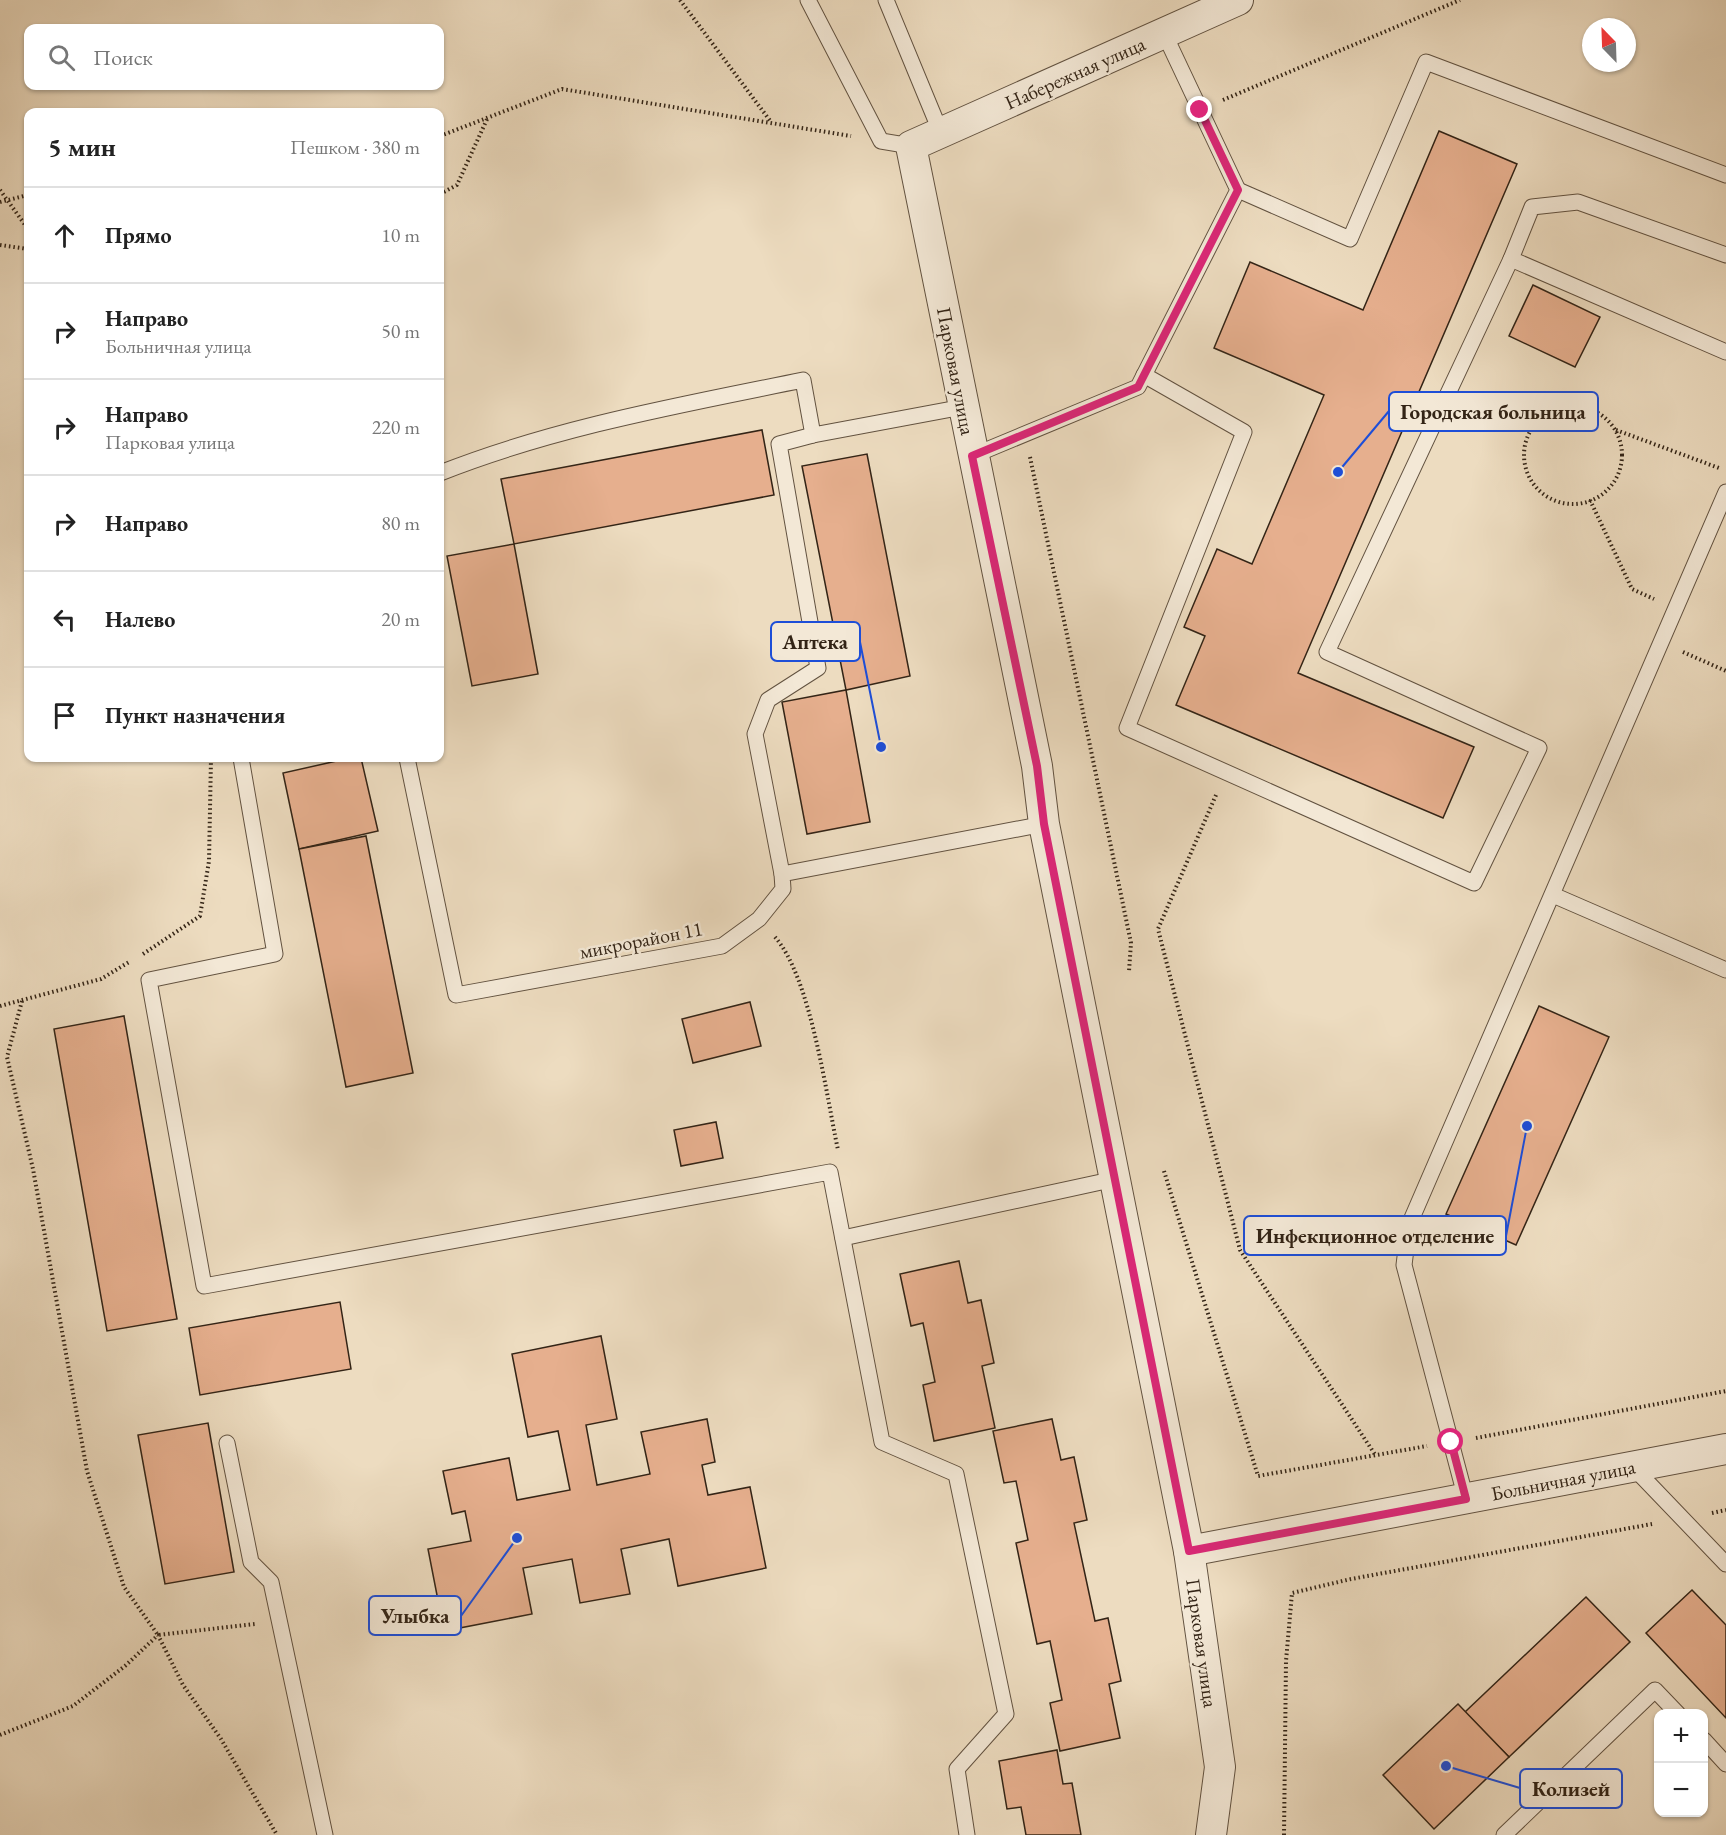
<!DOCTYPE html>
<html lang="ru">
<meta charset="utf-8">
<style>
:root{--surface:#fff;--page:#f2f2f2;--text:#222;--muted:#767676;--line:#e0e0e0}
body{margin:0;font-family:"EB Garamond",serif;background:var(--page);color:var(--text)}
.controls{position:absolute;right:18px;bottom:18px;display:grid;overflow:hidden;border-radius:12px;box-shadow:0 2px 4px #0004}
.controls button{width:54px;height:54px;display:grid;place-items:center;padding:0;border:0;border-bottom:2px solid var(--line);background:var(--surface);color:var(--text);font:30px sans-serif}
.compass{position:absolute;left:1582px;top:18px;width:54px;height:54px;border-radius:50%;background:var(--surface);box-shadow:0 2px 4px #0004;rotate:337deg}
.stop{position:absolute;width:18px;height:18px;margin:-14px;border:4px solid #db2777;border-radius:50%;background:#fff}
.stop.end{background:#db2777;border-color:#fff;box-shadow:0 2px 6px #0008}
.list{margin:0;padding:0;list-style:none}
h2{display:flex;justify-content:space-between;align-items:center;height:78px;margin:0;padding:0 24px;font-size:26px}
h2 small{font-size:20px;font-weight:400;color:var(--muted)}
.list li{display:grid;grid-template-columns:39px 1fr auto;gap:18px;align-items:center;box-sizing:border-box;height:96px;padding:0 24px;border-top:2px solid var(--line)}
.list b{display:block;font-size:22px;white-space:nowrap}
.list p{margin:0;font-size:20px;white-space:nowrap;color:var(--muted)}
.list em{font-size:20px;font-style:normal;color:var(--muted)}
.icon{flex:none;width:33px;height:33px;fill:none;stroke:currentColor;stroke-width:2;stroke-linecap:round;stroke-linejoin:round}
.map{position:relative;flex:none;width:1726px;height:1835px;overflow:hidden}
.search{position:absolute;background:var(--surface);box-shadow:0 2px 4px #0004;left:24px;top:24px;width:420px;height:66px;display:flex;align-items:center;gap:15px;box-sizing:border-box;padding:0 21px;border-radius:12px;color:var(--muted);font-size:22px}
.panel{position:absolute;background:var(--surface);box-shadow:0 2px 4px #0004;left:24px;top:108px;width:420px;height:654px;border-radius:12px}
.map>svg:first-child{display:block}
.building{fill:#e6af8e;stroke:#332416;stroke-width:1.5}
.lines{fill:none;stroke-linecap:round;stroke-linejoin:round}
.service-casing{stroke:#625240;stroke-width:17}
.minor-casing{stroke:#625240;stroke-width:32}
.path{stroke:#332416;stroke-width:4;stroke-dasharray:1.5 3;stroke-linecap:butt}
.service{stroke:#f3e8d6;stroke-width:15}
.minor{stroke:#f3e8d6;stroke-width:30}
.route{stroke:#db2777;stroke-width:8}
.labels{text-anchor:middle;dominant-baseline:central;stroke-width:5;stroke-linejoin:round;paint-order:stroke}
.street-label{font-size:20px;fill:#332416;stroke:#f3e8d6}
.leader{fill:none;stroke:#1d4ed8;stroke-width:2}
.callout-dot{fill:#1d4ed8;stroke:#f3e8d6;stroke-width:2}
.callout{fill:#f3e8d6;stroke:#1d4ed8;stroke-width:2}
.callout-label{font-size:21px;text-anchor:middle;font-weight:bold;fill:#332416}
</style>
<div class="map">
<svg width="1726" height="1835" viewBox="0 0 1726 1835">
<rect width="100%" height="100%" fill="#eddcc0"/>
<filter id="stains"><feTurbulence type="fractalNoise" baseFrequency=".00333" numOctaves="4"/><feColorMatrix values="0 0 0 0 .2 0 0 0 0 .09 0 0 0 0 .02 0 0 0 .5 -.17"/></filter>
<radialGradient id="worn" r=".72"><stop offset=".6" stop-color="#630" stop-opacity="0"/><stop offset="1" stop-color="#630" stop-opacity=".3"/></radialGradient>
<g class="building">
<polygon points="1439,131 1517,164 1298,673 1474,747 1443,818 1176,705 1205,636 1184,627 1217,549 1252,564 1324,395 1214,348 1250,262 1363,310"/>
<polygon points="1533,285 1600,317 1575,367 1509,336"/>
<polygon points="762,430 774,495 514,544 501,479"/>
<polygon points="867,454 910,676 846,690 802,466"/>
<polygon points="514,544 538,674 472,686 447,556"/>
<polygon points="846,690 870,822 807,834 782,702"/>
<polygon points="350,758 361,758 378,831 299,849 283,773"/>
<polygon points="366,836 413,1073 346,1087 299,849"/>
<polygon points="750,1002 761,1046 693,1063 682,1019"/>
<polygon points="1539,1006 1609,1037 1516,1245 1446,1214"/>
<polygon points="124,1016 177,1319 107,1331 54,1029"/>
<polygon points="716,1122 723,1158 681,1166 674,1130"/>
<polygon points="959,1261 968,1303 981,1300 994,1363 982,1366 995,1428 934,1441 923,1385 935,1382 923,1323 911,1326 900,1274"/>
<polygon points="340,1302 351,1369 200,1395 189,1328"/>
<polygon points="601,1336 617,1419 586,1425 597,1485 650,1474 641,1432 707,1419 715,1462 702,1465 708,1495 750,1487 766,1568 678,1586 669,1539 621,1549 630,1594 580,1603 572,1559 523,1568 532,1614 444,1631 428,1549 471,1541 465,1511 452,1514 443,1471 509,1458 517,1500 570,1490 558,1431 528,1437 512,1354"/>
<polygon points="1052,1419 1061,1460 1074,1457 1087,1520 1074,1523 1095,1621 1108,1618 1121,1681 1109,1684 1120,1738 1060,1751 1050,1703 1062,1700 1050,1641 1037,1644 1016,1543 1028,1540 1016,1481 1004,1483 993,1431"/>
<polygon points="208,1423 234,1572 165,1584 138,1435"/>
<polygon points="1692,1590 1726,1625 1726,1718 1646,1633"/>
<polygon points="1586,1597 1630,1642 1509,1757 1465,1712"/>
<polygon points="1458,1704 1509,1757 1434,1829 1383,1775"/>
<polygon points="1057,1750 1063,1784 1072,1783 1081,1835 1026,1835 1021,1807 1007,1809 999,1761"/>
</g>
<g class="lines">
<defs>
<g id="service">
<polyline points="808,0 881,141 911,146"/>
<polyline points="886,0 941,133"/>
<polyline points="1238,190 1350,239 1426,62 1726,175"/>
<polyline points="1726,255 1578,202 1532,207 1511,259 1726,352"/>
<polyline points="1144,375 1244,432 1127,728 1474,883 1539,748 1327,652 1511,259"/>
<polyline points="972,456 1138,387 1238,190 1164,33"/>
<path d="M440,473C556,427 681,405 803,380L813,435L963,407"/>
<polyline points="241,758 275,954 149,980 204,1286 830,1172 882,1442 956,1474 1006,1714 957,1769 967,1835"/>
<polyline points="407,758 456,995 722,946 759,919 783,889 782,874 1044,824"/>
<polyline points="782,874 755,734 768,700 818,668 779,444 813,435"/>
<polyline points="1553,895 1726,970"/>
<polyline points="843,1238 1115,1179"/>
<polyline points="227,1443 251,1562 271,1582 325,1835"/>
<polyline points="1632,1466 1726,1564"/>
<polyline points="1466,1499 1404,1265 1409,1225 1726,492"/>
<polyline points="1704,1740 1726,1764"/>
<polyline points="1504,1835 1655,1690 1678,1714"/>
</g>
<g id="minor">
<polyline points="1189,1551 1726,1449"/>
<polyline points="1211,1835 1220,1767 1189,1551 1044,824 1037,766 911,146 1238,0"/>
</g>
</defs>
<use href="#service" class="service-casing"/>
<use href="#minor" class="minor-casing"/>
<g class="path">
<polyline points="680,0 771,122"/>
<polyline points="1223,100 1460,0"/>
<polyline points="440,136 562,89 851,136"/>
<polyline points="0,190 28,229"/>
<polyline points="440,194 457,185 488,117"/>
<polyline points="0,202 28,195"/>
<polyline points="0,245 28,249"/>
<polyline points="1472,401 1532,428"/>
<circle cx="1573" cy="455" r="49"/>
<polyline points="1616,430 1719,468"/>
<polyline points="1030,457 1131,943 1129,971"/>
<polyline points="1590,500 1632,589 1654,599"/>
<polyline points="1683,652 1726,671"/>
<polyline points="1216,795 1158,929 1240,1250 1376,1456"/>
<path d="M775,937C811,978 826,1094 838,1150"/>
<polyline points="143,954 200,916 209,861 211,758"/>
<polyline points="22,1001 7,1057 33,1169 87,1471 124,1587 158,1635 255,1624"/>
<polyline points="0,1006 101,979 129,962"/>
<polyline points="1164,1171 1258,1476 1427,1446"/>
<polyline points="1476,1438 1726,1391"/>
<polyline points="1712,1513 1726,1510"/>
<polyline points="0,1735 73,1706 125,1666 158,1635 183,1685 221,1739 277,1835"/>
<polyline points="1284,1835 1286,1661 1292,1593 1351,1579 1652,1524"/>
</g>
<use href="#service" class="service"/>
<use href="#minor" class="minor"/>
</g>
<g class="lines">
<polyline class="route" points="1200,110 1238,190 1138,387 972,456 1037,766 1044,824 1189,1551 1466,1499 1451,1442"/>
</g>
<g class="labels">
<g class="street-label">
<text transform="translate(1075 73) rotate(-24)">Набережная улица</text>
<text transform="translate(956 371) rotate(79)">Парковая улица</text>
<text transform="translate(641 940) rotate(-11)">микрорайон 11</text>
<text transform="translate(1563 1480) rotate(-11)">Больничная улица</text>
<text transform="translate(1202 1643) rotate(82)">Парковая улица</text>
</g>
</g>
<path class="leader" d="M1338 472L1389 411M881 747L860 642M1527 1126L1506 1236M517 1538L461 1616M1446 1766L1520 1788"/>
<g class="callout-dot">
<circle cx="1338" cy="472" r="6"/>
<circle cx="881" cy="747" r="6"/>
<circle cx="1527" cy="1126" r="6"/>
<circle cx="517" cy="1538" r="6"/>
<circle cx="1446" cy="1766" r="6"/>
</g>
<g class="callout">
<rect x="1389" y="392" width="209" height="39" rx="6"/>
<rect x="771" y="622" width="89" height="39" rx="6"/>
<rect x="1244" y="1216" width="262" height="39" rx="6"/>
<rect x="369" y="1596" width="92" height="39" rx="6"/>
<rect x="1520" y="1769" width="102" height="39" rx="6"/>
</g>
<g class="callout-label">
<text x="1493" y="419">Городская больница</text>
<text x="815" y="649">Аптека</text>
<text x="1375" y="1243">Инфекционное отделение</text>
<text x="415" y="1623">Улыбка</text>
<text x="1571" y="1796">Колизей</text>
</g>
<rect width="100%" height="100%" filter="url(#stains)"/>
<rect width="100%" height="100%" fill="url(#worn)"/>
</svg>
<div class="controls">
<button>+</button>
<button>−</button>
</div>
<svg class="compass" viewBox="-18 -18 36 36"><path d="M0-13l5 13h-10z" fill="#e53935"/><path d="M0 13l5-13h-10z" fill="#767676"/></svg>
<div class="stop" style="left:1451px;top:1442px"></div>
<div class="stop end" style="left:1200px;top:110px"></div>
<div class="search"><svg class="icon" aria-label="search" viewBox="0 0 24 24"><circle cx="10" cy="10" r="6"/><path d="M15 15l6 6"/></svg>Поиск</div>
<section class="panel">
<h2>5 мин<small>Пешком · 380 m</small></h2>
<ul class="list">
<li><svg class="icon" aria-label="ahead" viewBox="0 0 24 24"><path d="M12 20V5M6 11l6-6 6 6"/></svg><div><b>Прямо</b></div><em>10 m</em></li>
<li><svg class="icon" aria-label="right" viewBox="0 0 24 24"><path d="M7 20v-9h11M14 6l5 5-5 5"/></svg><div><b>Направо</b><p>Больничная улица</p></div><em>50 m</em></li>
<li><svg class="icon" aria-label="right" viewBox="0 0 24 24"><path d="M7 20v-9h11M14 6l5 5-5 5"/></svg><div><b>Направо</b><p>Парковая улица</p></div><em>220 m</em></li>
<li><svg class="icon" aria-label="right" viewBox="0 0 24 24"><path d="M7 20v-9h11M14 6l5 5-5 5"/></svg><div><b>Направо</b></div><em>80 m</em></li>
<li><svg class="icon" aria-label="left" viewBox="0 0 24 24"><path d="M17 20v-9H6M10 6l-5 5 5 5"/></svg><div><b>Налево</b></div><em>20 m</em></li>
<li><svg class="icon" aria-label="arrive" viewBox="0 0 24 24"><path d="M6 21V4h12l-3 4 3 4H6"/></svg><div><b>Пункт назначения</b></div></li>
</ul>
</section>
</div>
